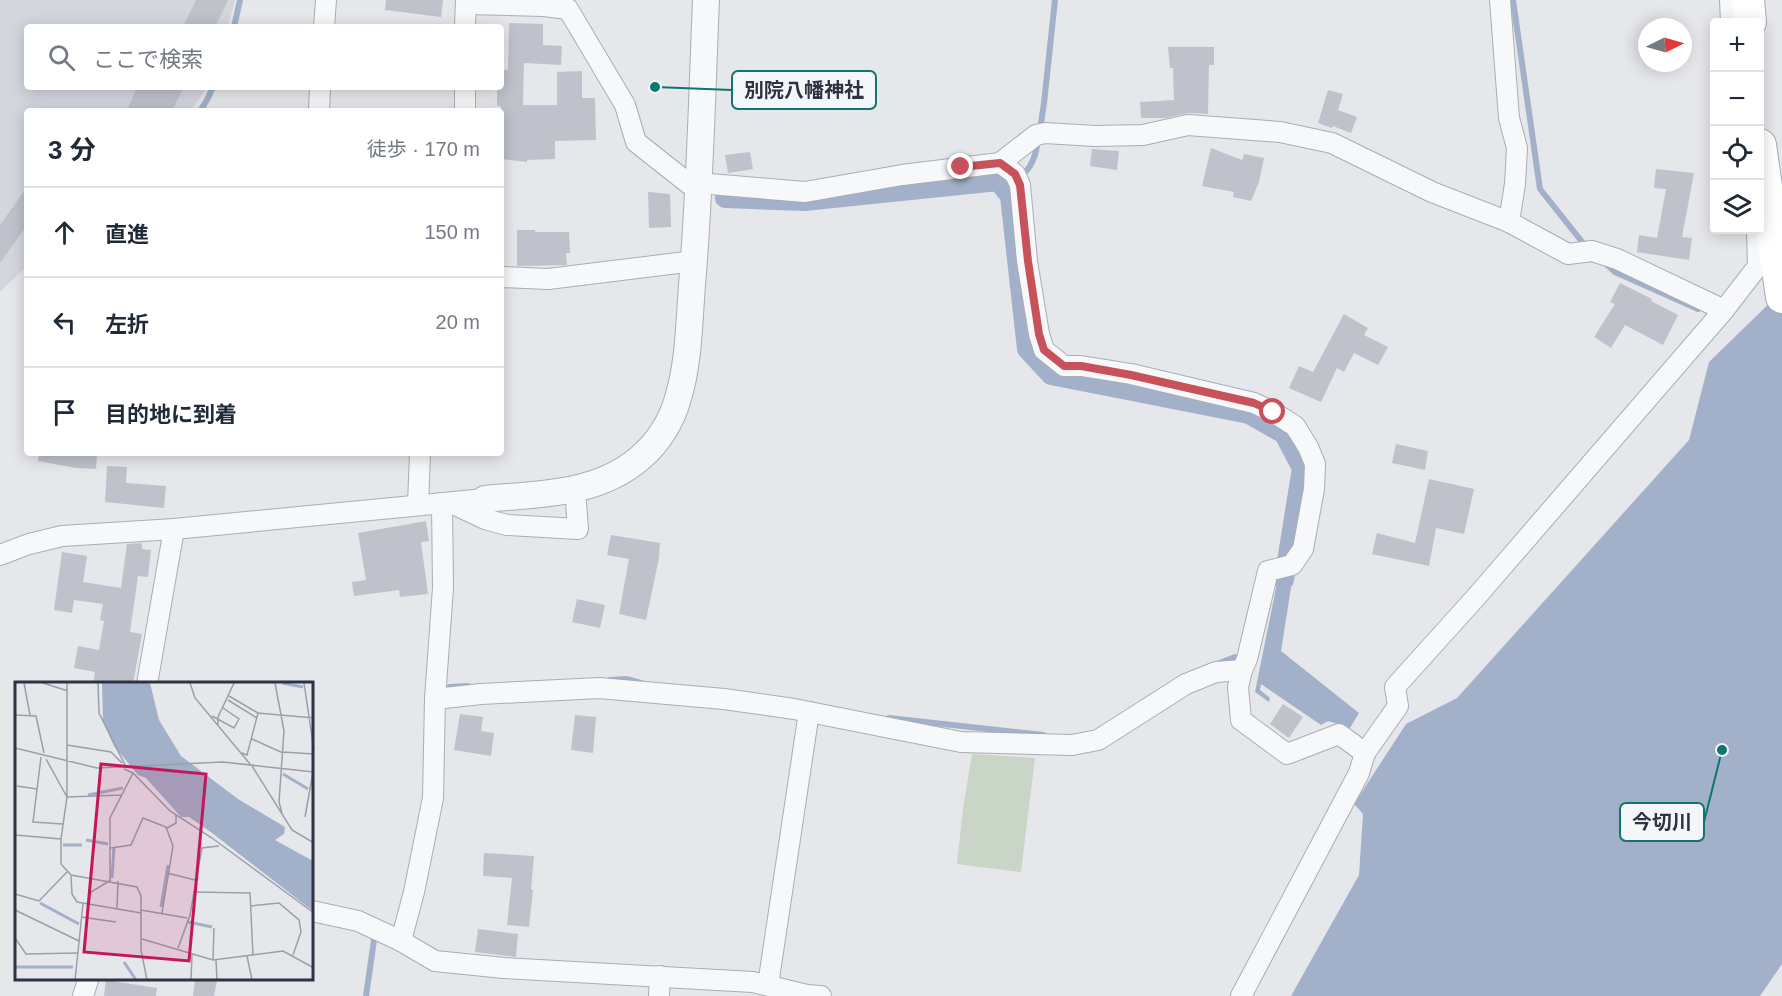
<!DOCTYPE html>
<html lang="ja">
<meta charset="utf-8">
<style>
:root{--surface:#fff;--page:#f2f2f3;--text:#1f2937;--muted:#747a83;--line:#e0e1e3}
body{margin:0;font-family:Arial,"Noto Sans JP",sans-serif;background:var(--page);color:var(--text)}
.controls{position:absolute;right:18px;top:18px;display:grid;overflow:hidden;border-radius:6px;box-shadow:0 3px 15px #0003}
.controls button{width:54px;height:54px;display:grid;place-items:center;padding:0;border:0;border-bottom:2px solid var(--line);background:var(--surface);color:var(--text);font:30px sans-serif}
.compass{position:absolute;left:1638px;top:18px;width:54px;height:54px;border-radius:50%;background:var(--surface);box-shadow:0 3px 15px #0003;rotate:85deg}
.stop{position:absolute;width:18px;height:18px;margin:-14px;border:4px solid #c8525a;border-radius:50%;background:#fff}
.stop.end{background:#c8525a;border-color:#fff;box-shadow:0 2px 6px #0008}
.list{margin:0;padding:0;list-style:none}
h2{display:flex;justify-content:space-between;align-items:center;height:78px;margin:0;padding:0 24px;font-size:26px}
h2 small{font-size:20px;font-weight:400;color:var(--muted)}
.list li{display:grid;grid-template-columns:39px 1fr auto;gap:18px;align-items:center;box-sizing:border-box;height:90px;padding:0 24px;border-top:2px solid var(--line)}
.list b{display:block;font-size:22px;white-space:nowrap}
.list em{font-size:20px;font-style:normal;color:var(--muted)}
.icon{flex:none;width:33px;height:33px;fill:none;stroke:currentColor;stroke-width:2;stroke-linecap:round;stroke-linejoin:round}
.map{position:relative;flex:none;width:1782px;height:996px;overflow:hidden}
.search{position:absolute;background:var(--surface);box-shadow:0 3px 15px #0003;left:24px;top:24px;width:480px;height:66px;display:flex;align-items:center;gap:15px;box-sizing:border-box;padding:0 21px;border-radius:6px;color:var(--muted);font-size:22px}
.panel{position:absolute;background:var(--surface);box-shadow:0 3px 15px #0003;left:24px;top:108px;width:480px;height:348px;border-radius:6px}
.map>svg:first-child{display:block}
.built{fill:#d3d6dd}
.green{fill:#c9d5c6}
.water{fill:#a2b1c9}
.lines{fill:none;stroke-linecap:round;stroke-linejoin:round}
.stream{stroke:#a2b1c9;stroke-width:6}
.canal{stroke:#a2b1c9;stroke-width:20}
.building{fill:#bfc2cb}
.minor-casing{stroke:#aaadb5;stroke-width:22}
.tertiary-casing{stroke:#aaadb5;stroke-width:28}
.primary-casing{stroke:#a4aab7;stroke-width:34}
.minor{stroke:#f7f8fa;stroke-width:20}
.tertiary{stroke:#f7f8fa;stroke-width:26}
.primary{stroke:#fff;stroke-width:32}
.route{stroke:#c8525a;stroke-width:8}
.inset-river{fill:none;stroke:#a2b1c9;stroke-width:3}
.inset-road{fill:none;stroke:#9b9fa8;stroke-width:1.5}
.view{fill:#c2185b;fill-opacity:0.15;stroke:#c2185b;stroke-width:3}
.inset-edge{fill:none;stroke:#2d3343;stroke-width:3}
.leader{fill:none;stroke:#0f766e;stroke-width:2}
.callout-dot{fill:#0f766e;stroke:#f4f6f9;stroke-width:2}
.callout{fill:#f4f6f9;stroke:#0f766e;stroke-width:2}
.callout-label{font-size:20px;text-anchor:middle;font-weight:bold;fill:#2d3343}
</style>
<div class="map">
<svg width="1782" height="996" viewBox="0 0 1782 996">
<rect width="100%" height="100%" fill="#e5e7eb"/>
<polygon class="built" points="0,0 235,0 228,27 27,27 27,87 206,87 204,92 190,111 27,111 27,266 0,292"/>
<polygon class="green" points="972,754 1035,758 1021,872 957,864 963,809"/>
<g class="water">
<polygon points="1782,291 1782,964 1760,996 1291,996 1359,875 1363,814 1354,804 1406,724 1457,698 1689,440 1709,362"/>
<polygon points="1293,575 1281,651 1359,713 1350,728 1328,721 1321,725 1261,684 1260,690 1270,698 1269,702 1255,692 1278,578"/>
</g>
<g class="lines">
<g class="stream">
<polyline points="1513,0 1540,189 1587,248"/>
<polyline points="234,27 240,0"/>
<polyline points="200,111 207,100 213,87"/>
<polyline points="1040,130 1044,103 1055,0"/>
<path d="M1005,189C1026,172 1034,169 1038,140"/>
<polyline points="1604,262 1615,272 1698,309"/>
<polyline points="1217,664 1235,657"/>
<polyline points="610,680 626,679 641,683"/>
<polyline points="450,687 468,686"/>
<polyline points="889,718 1043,735"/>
<polyline points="366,996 374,940"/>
</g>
<polyline class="canal" points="725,198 804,201 998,181 1010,196 1027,349 1051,375 1249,414 1284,434 1302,468 1284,580"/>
</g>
<g class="building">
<polygon points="196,0 228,0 215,27 183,27"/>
<polygon points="386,0 443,0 441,17 385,10"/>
<polygon points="509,23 543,24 543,45 562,46 561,65 524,63 523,105 557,105 557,72 582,71 582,98 595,98 596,140 555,141 555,159 527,160 527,162 501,159 501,106 497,106 497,87 501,87 501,70 508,70"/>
<polygon points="1168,47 1214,47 1214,65 1209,65 1208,114 1189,113 1166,118 1141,118 1140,102 1174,100 1173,68 1170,68"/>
<polygon points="137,87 184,87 172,111 127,111"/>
<polygon points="1328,90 1343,94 1338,110 1357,117 1351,133 1333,126 1332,128 1318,123"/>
<polygon points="1211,148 1242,160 1244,154 1264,158 1259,182 1251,201 1233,197 1234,192 1202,186"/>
<polygon points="1092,149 1119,151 1117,170 1090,166"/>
<polygon points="750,152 753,169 728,173 725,155"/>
<polygon points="1656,169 1694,173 1682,237 1692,238 1689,260 1637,252 1639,235 1657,238 1666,189 1654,188"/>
<polygon points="27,187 27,225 0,263 0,225"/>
<polygon points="648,192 670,194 671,227 649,228"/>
<polygon points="517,230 535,230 535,232 569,232 570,253 566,253 567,265 517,266"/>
<polygon points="1620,283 1652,299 1651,301 1678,315 1663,345 1625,325 1611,348 1594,337 1615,304 1610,302"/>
<polygon points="1344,314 1368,328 1364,335 1388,347 1378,365 1354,353 1344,372 1337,368 1321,402 1289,388 1299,366 1313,372"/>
<polygon points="1396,444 1428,451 1425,470 1392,463"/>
<polygon points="39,453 97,453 96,469 76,468 38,461"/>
<polygon points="107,466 127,467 126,483 166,486 164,508 105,502"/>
<polygon points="1429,479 1474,489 1464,534 1436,528 1429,566 1372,554 1377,533 1415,543"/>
<polygon points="426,521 429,541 421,542 428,594 400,597 399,590 354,596 352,582 366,580 358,533"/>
<polygon points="611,535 660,543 659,558 646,620 619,614 629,559 607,555"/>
<polygon points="142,543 142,549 151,550 148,577 138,576 130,632 142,634 133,684 93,684 95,672 74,668 78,646 99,650 104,621 100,620 103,604 74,600 72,613 54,610 62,552 87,556 83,582 121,588 127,544"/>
<polygon points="577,599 605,605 600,628 572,622"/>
<polygon points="1283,704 1303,717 1289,738 1270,724"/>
<polygon points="460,714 483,717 481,731 494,733 491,756 454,750"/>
<polygon points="575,715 596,717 593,753 571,750"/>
<polygon points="484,853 534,856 531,890 533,890 529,927 507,925 512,878 483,876"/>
<polygon points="478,929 518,934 516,957 475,952"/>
<polygon points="106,980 157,988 156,996 104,996"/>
<polygon points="195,980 217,980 214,996 193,996"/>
</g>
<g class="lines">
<defs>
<g id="minor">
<polyline points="1500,0 1509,118 1517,148 1515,184 1509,222"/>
<polyline points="1730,0 1731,22"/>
<polyline points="467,4 544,6 568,9 625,105 636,142 698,191"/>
<polyline points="324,27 326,0"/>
<polyline points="465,27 466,0"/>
<polyline points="319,111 320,87"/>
<polyline points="465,111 465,87"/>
<polyline points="698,183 805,192 902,175 1000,163 1036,135 1045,133 1095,136 1143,135 1188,125 1280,132 1332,143 1432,192 1509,222 1568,254 1592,251 1617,259 1724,310"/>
<polyline points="501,277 548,279 694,261"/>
<polyline points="451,503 485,519 507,525 578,529 575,489"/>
<polyline points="418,505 420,453"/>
<polyline points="0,555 29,544 62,536 174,529 485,499"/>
<polyline points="1242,670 1238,687 1241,720 1287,754 1339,734 1365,753"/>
<polyline points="147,684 174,529"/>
<polyline points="435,699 481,694 599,688 724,699 794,709 961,742 1072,745 1098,740 1186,684 1216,672 1242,670 1247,659 1268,571 1292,565 1303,549 1314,489 1315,464 1308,447 1295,426 1273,412 1254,403 1131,374 1081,366 1064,366 1044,350 1039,334 1027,261 1020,185 1015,174 1000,163"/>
<polyline points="312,911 358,921 401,941 435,961 504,968 753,982 807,995 821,996"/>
<polyline points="401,941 414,892 433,798 435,699 443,588 442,503"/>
<polyline points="768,985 809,712"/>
<polyline points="83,996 88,980"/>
<polyline points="659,996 660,976"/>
<polyline points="1241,996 1359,773 1365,753 1398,706 1395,687 1477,596 1724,310 1758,266 1757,230"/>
</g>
<path id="tertiary" d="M485,499C537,494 598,495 640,458C658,443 672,421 678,398C689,362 689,323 692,285C700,191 702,95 706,0"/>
<g id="primary">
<polyline points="1748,0 1750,22"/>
<polyline points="1760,145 1782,297"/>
</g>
</defs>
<use href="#minor" class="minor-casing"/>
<use href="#tertiary" class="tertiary-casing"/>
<use href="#primary" class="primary-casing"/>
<use href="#minor" class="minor"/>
<use href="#tertiary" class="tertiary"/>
<use href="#primary" class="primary"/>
</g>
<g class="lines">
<polyline class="route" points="961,167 1000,163 1015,174 1020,185 1028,261 1039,334 1044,350 1064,366 1081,366 1131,375 1254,403 1273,412"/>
</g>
<g transform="translate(15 682)">
<rect width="298" height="298" fill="#e5e7eb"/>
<path d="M87,1H135L144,38L166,74L223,117L270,145L269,152L260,158L298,179V229L197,151L174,135H166L131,96L123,93L99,64L88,39Z" fill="#a2b1c9"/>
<path class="inset-river" d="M267,1L288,5M268,92L293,107M73,113L108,106M71,158L93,162M48,163H67M97,196L99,165M25,221L64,242M146,225L153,183M173,240L197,245M109,280L121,298M0,285H58"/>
<path class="inset-road" d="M9,1L15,33M28,1L53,9M83,1L84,31L111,85M175,1L180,16L235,82M260,1L269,49L264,120L267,131M289,1L299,68M214,14L243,31M213,18L242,36M0,33L21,34L29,71M197,34L219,46L224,37L208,26M203,44V35L219,1M237,57L268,71M52,63L96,70L107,81M0,66L82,86L208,80L299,90M268,70L299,72M227,71L232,73L243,31L299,36M26,75L18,140L48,142M31,77L52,115L107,113M237,84L277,148L299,161M109,87L118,91L155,129L197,156L299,231M2,104L22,107M290,135L298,90M152,146L161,141V133M0,153L46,157V182L56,193L122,205L126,214V268L132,298M46,157L52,115V1M96,166L116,163L128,136L151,145L158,164L147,231M152,191L180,198M56,194L57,212L62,220L126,231M95,198V136L118,91M178,210L235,211L238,273M0,212L24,219L52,190M74,221L76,210L96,198M235,224L264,221L284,238L286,250L278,273M102,226L103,199M0,228L64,259M126,228L172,236M66,235L101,240M0,256L11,272L62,271M127,257L198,278L268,269L299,286M163,266L175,233L187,166L204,164M232,274L237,298M198,278L199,246M201,278L202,298M60,298L68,222M176,298L177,272"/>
<path class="view" d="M86,82L191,92L174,279L69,270Z"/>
<rect width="298" height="298" class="inset-edge"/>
</g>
<path class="leader" d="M655 87L732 90M1722 750L1704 822"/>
<g class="callout-dot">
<circle cx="655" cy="87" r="6"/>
<circle cx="1722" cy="750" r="6"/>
</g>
<g class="callout">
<rect x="732" y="71" width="144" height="38" rx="6"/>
<rect x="1620" y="803" width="84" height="38" rx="6"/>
</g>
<g class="callout-label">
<text x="804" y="97">別院八幡神社</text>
<text x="1662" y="829">今切川</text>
</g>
</svg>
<div class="controls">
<button>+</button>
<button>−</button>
<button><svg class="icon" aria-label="locate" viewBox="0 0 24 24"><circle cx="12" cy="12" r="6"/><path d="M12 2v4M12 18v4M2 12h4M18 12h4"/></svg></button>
<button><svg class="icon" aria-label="layers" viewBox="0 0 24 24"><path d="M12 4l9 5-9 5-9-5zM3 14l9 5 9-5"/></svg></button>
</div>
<svg class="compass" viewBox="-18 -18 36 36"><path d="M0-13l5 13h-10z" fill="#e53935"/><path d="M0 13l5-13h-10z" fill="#747a83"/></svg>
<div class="stop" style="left:1273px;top:412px"></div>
<div class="stop end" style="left:961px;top:167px"></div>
<div class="search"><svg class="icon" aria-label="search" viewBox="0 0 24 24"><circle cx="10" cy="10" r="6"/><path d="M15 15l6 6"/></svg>ここで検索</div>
<section class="panel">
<h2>3 分<small>徒歩 · 170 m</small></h2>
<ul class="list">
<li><svg class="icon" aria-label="ahead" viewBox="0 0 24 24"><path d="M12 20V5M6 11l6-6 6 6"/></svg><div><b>直進</b></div><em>150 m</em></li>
<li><svg class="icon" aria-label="left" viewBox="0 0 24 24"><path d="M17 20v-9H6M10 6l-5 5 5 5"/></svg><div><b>左折</b></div><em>20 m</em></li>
<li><svg class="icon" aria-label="arrive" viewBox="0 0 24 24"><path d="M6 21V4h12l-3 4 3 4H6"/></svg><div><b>目的地に到着</b></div></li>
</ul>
</section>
</div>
